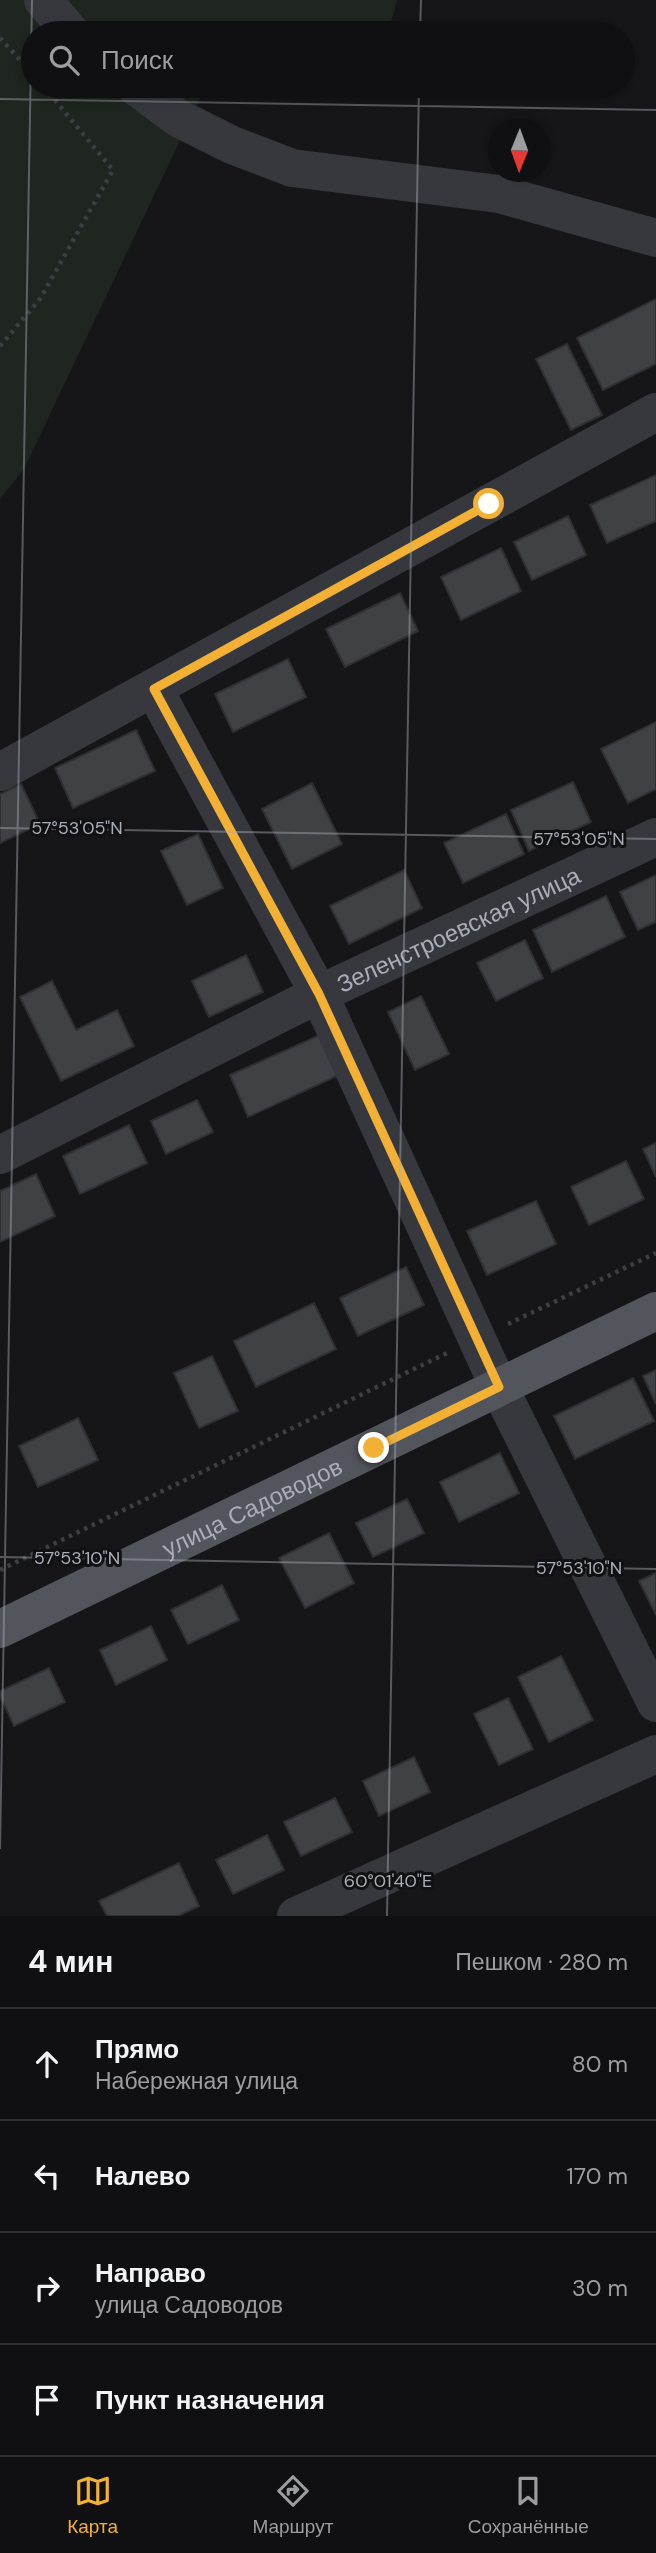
<!DOCTYPE html>
<html lang="ru">
<meta charset="utf-8">
<style>
:root{--surface:#101012;--page:#1e1e20;--text:#f1f3f6;--muted:#9c9d9f;--line:#303032;--accent:#f2b134}
body{margin:0;font-family:"DM Sans",sans-serif;background:var(--page);color:var(--text)}
.compass{position:absolute;left:488px;top:119px;width:63px;height:63px;border-radius:50%;background:var(--surface);box-shadow:0 4px 10px #0003;rotate:181deg}
.stop{position:absolute;width:21px;height:21px;margin:-16px;border:5px solid #f2b134;border-radius:50%;background:#fff}
.stop.end{background:#f2b134;border-color:#fff;box-shadow:0 2px 7px #0008}
.list{margin:0;padding:0;list-style:none}
h2{display:flex;justify-content:space-between;align-items:center;height:91px;margin:0;padding:0 28px;font-size:30px}
h2 small{font-size:23px;font-weight:400;color:var(--muted)}
.list li{display:grid;grid-template-columns:46px 1fr auto;gap:21px;align-items:center;box-sizing:border-box;height:112px;padding:0 28px;border-top:2px solid var(--line)}
.list b{display:block;font-size:26px;white-space:nowrap}
.list p{margin:0;font-size:23px;white-space:nowrap;color:var(--muted)}
.list em{font-size:23px;font-style:normal;color:var(--muted)}
.icon{flex:none;width:38px;height:38px;fill:none;stroke:currentColor;stroke-width:2;stroke-linecap:round;stroke-linejoin:round}
.map{position:relative;flex:none;width:656px;height:1916px;overflow:hidden}
.search{position:absolute;background:var(--surface);box-shadow:0 4px 10px #0003;left:21px;right:21px;top:21px;height:77px;display:flex;align-items:center;gap:18px;box-sizing:border-box;padding:0 24px;border-radius:38px;color:var(--muted);font-size:26px}
.sheet{height:539px;background:var(--surface)}
nav{display:flex;justify-content:space-around;align-items:center;box-sizing:border-box;height:98px;border-top:2px solid var(--line);background:var(--surface);font-size:19px;color:var(--muted)}
nav a{display:grid;justify-items:center;gap:4px}
nav .on{color:var(--accent)}
.map>svg:first-child{display:block}
.green{fill:#1e261f}
.building{fill:#404145;stroke:#303034;stroke-width:2}
.lines{fill:none;stroke-linecap:round;stroke-linejoin:round}
.path{stroke:#3d3f44;stroke-width:4.5;stroke-dasharray:3.5 5;stroke-linecap:butt}
.minor{stroke:#37383d;stroke-width:38}
.major{stroke:#53555c;stroke-width:38}
.route{stroke:#f2b134;stroke-width:9}
.ticks{fill:none;stroke:#a8adb8;stroke-width:2;stroke-opacity:0.45}
.labels{text-anchor:middle;dominant-baseline:central;stroke-width:6;stroke-linejoin:round;paint-order:stroke}
.street-label{font-size:24px;fill:#a8adb8;stroke:#111113}
.ticks-label{font-size:18px;text-anchor:middle;fill:#a8adb8;stroke:#111113;stroke-width:6;stroke-linejoin:round;paint-order:stroke}
</style>
<div class="map">
<svg width="656" height="1916" viewBox="0 0 656 1916">
<rect width="100%" height="100%" fill="#161618"/>
<polygon class="green" points="0,0 397,0 388,33 33,33 33,86 206,86 24,469 0,499"/>
<g class="building">
<polygon points="656,299 656,364 603,390 577,338"/>
<polygon points="567,344 602,415 571,430 536,359"/>
<polygon points="656,475 656,521 607,543 590,505"/>
<polygon points="568,516 586,555 532,580 514,542"/>
<polygon points="501,548 521,591 461,620 441,577"/>
<polygon points="400,593 418,631 345,667 326,629"/>
<polygon points="288,659 306,697 233,732 215,694"/>
<polygon points="656,722 656,789 628,803 601,749"/>
<polygon points="136,730 155,771 73,808 55,768"/>
<polygon points="573,782 591,822 529,851 511,810"/>
<polygon points="312,783 342,844 292,869 262,809"/>
<polygon points="21,784 40,824 0,843 0,794"/>
<polygon points="506,814 524,854 463,883 444,843"/>
<polygon points="198,834 223,888 187,905 161,851"/>
<polygon points="404,870 422,908 349,944 330,906"/>
<polygon points="656,875 656,922 638,930 620,892"/>
<polygon points="606,896 625,937 552,972 533,930"/>
<polygon points="525,940 543,978 496,1001 477,963"/>
<polygon points="246,955 263,992 209,1017 192,981"/>
<polygon points="52,981 76,1030 117,1010 134,1046 61,1081 20,997"/>
<polygon points="421,996 449,1054 415,1070 388,1012"/>
<polygon points="320,1035 339,1075 248,1117 230,1075"/>
<polygon points="197,1100 213,1132 166,1154 151,1121"/>
<polygon points="129,1125 147,1163 80,1194 63,1156"/>
<polygon points="656,1143 656,1177 643,1149"/>
<polygon points="626,1161 644,1199 589,1225 571,1187"/>
<polygon points="36,1174 55,1216 0,1242 0,1191"/>
<polygon points="536,1201 556,1244 487,1275 467,1231"/>
<polygon points="406,1267 424,1305 358,1336 340,1298"/>
<polygon points="314,1303 336,1349 256,1387 234,1341"/>
<polygon points="212,1356 238,1411 199,1428 174,1373"/>
<polygon points="656,1370 656,1404 643,1376"/>
<polygon points="633,1378 654,1421 575,1459 554,1416"/>
<polygon points="78,1418 98,1460 38,1487 19,1446"/>
<polygon points="500,1453 519,1493 459,1522 440,1482"/>
<polygon points="407,1499 424,1533 373,1557 356,1523"/>
<polygon points="329,1533 354,1583 305,1608 279,1558"/>
<polygon points="656,1573 656,1615 639,1581"/>
<polygon points="222,1585 239,1620 188,1644 171,1610"/>
<polygon points="151,1626 167,1660 116,1685 100,1650"/>
<polygon points="561,1656 593,1720 549,1742 518,1677"/>
<polygon points="49,1668 65,1702 14,1726 0,1696 0,1691"/>
<polygon points="508,1698 533,1749 499,1765 474,1714"/>
<polygon points="414,1757 430,1792 379,1816 363,1781"/>
<polygon points="335,1798 352,1832 301,1856 284,1822"/>
<polygon points="267,1835 284,1870 233,1894 216,1860"/>
<polygon points="179,1863 199,1906 178,1916 107,1916 99,1901"/>
</g>
<g class="lines">
<g class="path">
<polyline points="0,38 33,74"/>
<polyline points="0,346 40,299 113,170 43,86"/>
<polyline points="508,1324 656,1253"/>
<polyline points="0,1570 447,1353"/>
</g>
<g class="minor">
<polyline points="43,0 71,33"/>
<polyline points="135,86 178,118 232,145 292,168 499,194 656,238"/>
<polyline points="154,689 319,994 499,1387 656,1703"/>
<polyline points="0,772 656,412"/>
<path id="s1" d="M0,1155L319,994L656,837"/>
<polyline points="296,1916 656,1754"/>
</g>
<path class="major" id="s2" d="M0,1629L656,1311"/>
</g>
<g class="lines">
<polyline class="route" points="374,1448 499,1387 319,994 154,689 489,504"/>
</g>
<path class="ticks" d="M420,33L421,0M0,99L656,110M0,828L656,839M0,1557L656,1569M0,1849L32,0M387,1916L419,86"/>
<g class="labels">
<g class="street-label">
<text stroke="none"><textPath href="#s1" startOffset="511">Зеленстроевская улица</textPath></text>
<text stroke="none"><textPath href="#s2" startOffset="280">улица Садоводов</textPath></text>
</g>
</g>
<g class="ticks-label">
<text x="77" y="834">57°53'05"N</text>
<text x="579" y="845">57°53'05"N</text>
<text x="77" y="1564">57°53'10"N</text>
<text x="579" y="1574">57°53'10"N</text>
<text x="388" y="1887">60°01'40"E</text>
</g>
</svg>
<svg class="compass" viewBox="-18 -18 36 36"><path d="M0-13l5 13h-10z" fill="#e53935"/><path d="M0 13l5-13h-10z" fill="#9c9d9f"/></svg>
<div class="stop" style="left:489px;top:504px"></div>
<div class="stop end" style="left:374px;top:1448px"></div>
<div class="search"><svg class="icon" aria-label="search" viewBox="0 0 24 24"><circle cx="10" cy="10" r="6"/><path d="M15 15l6 6"/></svg>Поиск</div>
</div>
<section class="sheet">
<h2>4 мин<small>Пешком · 280 m</small></h2>
<ul class="list">
<li><svg class="icon" aria-label="ahead" viewBox="0 0 24 24"><path d="M12 20V5M6 11l6-6 6 6"/></svg><div><b>Прямо</b><p>Набережная улица</p></div><em>80 m</em></li>
<li><svg class="icon" aria-label="left" viewBox="0 0 24 24"><path d="M17 20v-9H6M10 6l-5 5 5 5"/></svg><div><b>Налево</b></div><em>170 m</em></li>
<li><svg class="icon" aria-label="right" viewBox="0 0 24 24"><path d="M7 20v-9h11M14 6l5 5-5 5"/></svg><div><b>Направо</b><p>улица Садоводов</p></div><em>30 m</em></li>
<li><svg class="icon" aria-label="arrive" viewBox="0 0 24 24"><path d="M6 21V4h12l-3 4 3 4H6"/></svg><div><b>Пункт назначения</b></div></li>
</ul>
</section>
<nav>
<a class="on"><svg class="icon" aria-label="map" viewBox="0 0 24 24"><path d="M3 6l6-2 6 2 6-2v14l-6 2-6-2-6 2zM9 4v14M15 6v14"/></svg>Карта</a>
<a><svg class="icon" aria-label="directions" viewBox="0 0 24 24"><path d="M12 3l9 9-9 9-9-9zM9 14v-3h6M13 9l2 2-2 2"/></svg>Маршрут</a>
<a><svg class="icon" aria-label="saved" viewBox="0 0 24 24"><path d="M7 4h10v16l-5-4-5 4z"/></svg>Сохранённые</a>
</nav>
